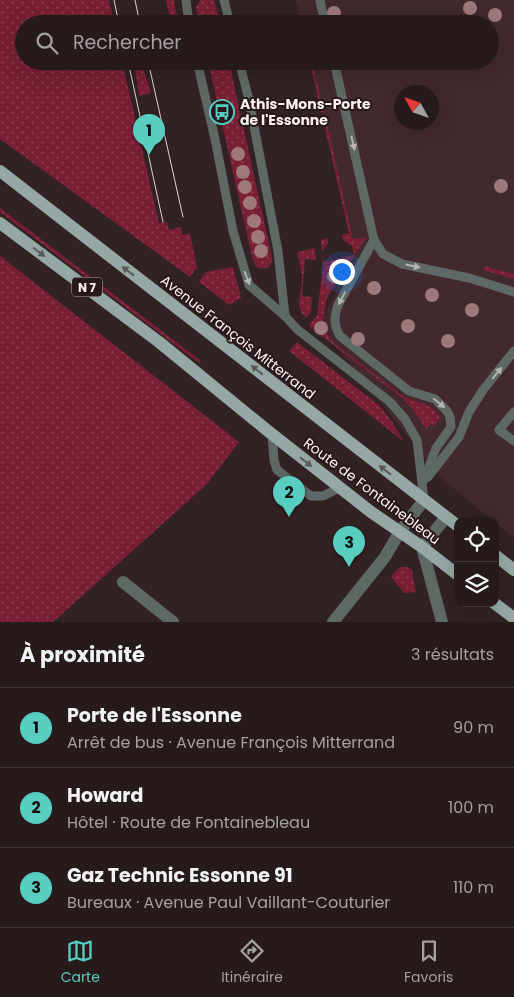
<!DOCTYPE html>
<html lang="fr">
<meta charset="utf-8">
<style>
:root{--surface:#261a1b;--page:#322728;--text:#f1f3f6;--muted:#a4a1a3;--line:#42383a;--accent:#58cec1}
body{margin:0;font-family:Poppins,sans-serif;background:var(--page);color:var(--text)}
.controls{position:absolute;right:15px;bottom:15px;display:grid;overflow:hidden;border-radius:10px;box-shadow:0 5px 20px #0002}
.controls button{width:45px;height:45px;display:grid;place-items:center;padding:0;border:0;border-bottom:1px solid var(--line);background:var(--surface);color:var(--text);font:25px sans-serif}
.compass{position:absolute;left:394px;top:85px;width:45px;height:45px;border-radius:50%;background:var(--surface);box-shadow:0 5px 20px #0002;rotate:310deg}
.you{position:absolute;left:341px;top:271px;width:18px;height:18px;margin:-12px;border:4px solid #fff;border-radius:50%;background:#1a73e8;box-shadow:0 0 0 8px #1a73e833}
.badge{display:grid;place-items:center;width:32px;height:32px;border-radius:50%;background:var(--accent);color:#111;font-size:16px;font-weight:700}
.pin{position:absolute;translate:-50% -41px;filter:drop-shadow(0 1px 2px #0008)}
.pin::after{content:'';position:absolute;top:26px;width:18px;height:15px;background:inherit;clip-path:polygon(0 0,100% 0,50% 100%)}
.list{margin:0;padding:0;list-style:none}
h2{display:flex;justify-content:space-between;align-items:center;height:65px;margin:0;padding:0 20px;font-size:21px}
h2 small{font-size:16px;font-weight:400;color:var(--muted)}
.list li{display:grid;grid-template-columns:32px 1fr auto;gap:15px;align-items:center;box-sizing:border-box;height:80px;padding:0 20px;border-top:1px solid var(--line)}
.list b{display:block;font-size:19px;white-space:nowrap}
.list p{margin:0;font-size:16px;white-space:nowrap;color:var(--muted)}
.list em{font-size:16px;font-style:normal;color:var(--muted)}
.icon{flex:none;width:28px;height:28px;fill:none;stroke:currentColor;stroke-width:2;stroke-linecap:round;stroke-linejoin:round}
.map{position:relative;flex:none;width:514px;height:622px;overflow:hidden}
.search{position:absolute;background:var(--surface);box-shadow:0 5px 20px #0002;left:15px;right:15px;top:15px;height:55px;display:flex;align-items:center;gap:12px;box-sizing:border-box;padding:0 18px;border-radius:28px;color:var(--muted);font-size:19px}
.sheet{height:305px;background:var(--surface)}
nav{display:flex;justify-content:space-around;align-items:center;box-sizing:border-box;height:70px;border-top:1px solid var(--line);background:var(--surface);font-size:14px;color:var(--muted)}
nav a{display:grid;justify-items:center;gap:2px}
nav .on{color:var(--accent)}
.map>svg:first-child{display:block}
.built{fill:#41292d;fill-rule:evenodd}
.green{fill:url(#green-dots)}
.lines{fill:none;stroke-linecap:round;stroke-linejoin:round}
.service{stroke:#5e6866;stroke-width:9}
.minor{stroke:#5e6866;stroke-width:12}
.tertiary{stroke:#5e6866;stroke-width:12}
.primary{stroke:#95a8a5;stroke-width:12}
.tram{stroke:#e0d3d4;stroke-width:1}
.tree{fill:#9d787c}
.oneway{fill:#b5b3b3}
.oneway2{fill:#5a5959}
.labels{text-anchor:middle;dominant-baseline:central;stroke-width:4;stroke-linejoin:round;paint-order:stroke}
.shield{fill:#29181b;stroke:#bdb0b2;stroke-width:1}
.shield-label{font-size:12px;font-weight:bold;fill:#fdf1f2}
.poi-label{font-size:14px;font-weight:bold;fill:#fdf1f2;stroke:#29181b;text-anchor:start}
.street-label{font-size:14px;fill:#fdf1f2;stroke:#29181b}
</style>
<div class="map">
<svg width="514" height="622" viewBox="0 0 514 622">
<defs>
<pattern id="green-dots" width="8" height="8" patternUnits="userSpaceOnUse" patternTransform="scale(1.25)"><rect width="8" height="8" fill="#781f35"/><path d="M2 2h.1M6 6h.1" fill="none" stroke="#8c4053" stroke-width="1.8" stroke-linecap="round"/></pattern>
</defs>
<rect width="100%" height="100%" fill="#332224"/>
<path class="built" d="M296,0H514V538L495,522V521H493L441,478L318,324L355,259L310,61H490V24H302ZM402,92H432V122H402Z"/>
<g class="green">
<polygon points="0,0 109,0 114,24 24,24 24,61 122,61 159,223 167,222 169,230 181,227 182,235 190,234 197,267 190,277 0,139"/>
<polygon points="166,0 174,0 177,17 170,18"/>
<polygon points="200,0 213,0 215,2 220,24 199,24 196,7"/>
<polygon points="134,61 141,61 151,93 139,96"/>
<path d="M208,61H229L271,253C271,256 273,259 272,261C271,269 260,271 255,265C255,264 253,259 252,257Z"/>
<polygon points="310,61 312,61 324,112 321,112"/>
<path d="M325,118L329,133L332,134L330,137L353,239L366,237V238L327,298L323,318V324L329,338L334,343L400,394C415,405 431,399 440,418L434,426L431,424L426,429L414,411L402,398L309,326L317,315L323,266L321,240L327,238L328,243L322,252L324,262L354,255L352,246L343,240L342,235L349,233L323,119Z"/>
<polygon points="0,208 201,361 199,363 0,212"/>
<path d="M315,248L316,260L305,259L302,296L312,297L311,312L306,318C293,306 302,295 302,280C302,271 299,261 297,252Z"/>
<polygon points="0,256 239,442 206,485 53,622 0,622"/>
<polygon points="484,266 514,274 514,279 483,270"/>
<polygon points="233,267 241,298 229,305 199,282 206,272"/>
<polygon points="297,342 380,406 393,423 403,441 289,351"/>
<polygon points="400,567 407,567 412,570 416,592 404,593 391,577"/>
</g>
<g class="lines">
<g class="service">
<polyline points="186,0 189,24"/>
<polyline points="224,0 230,24"/>
<polyline points="320,0 325,24"/>
<polyline points="197,61 215,139 233,231 249,285 285,316 298,330 390,402 405,419 417,440 424,500"/>
<polyline points="239,61 249,100 278,251 285,316"/>
<polyline points="334,61 374,240 383,254 402,264 469,278 514,292"/>
<path d="M374,240L339,303C334,315 333,324 340,336L409,391L435,399L447,411L450,417L451,427L436,448L423,482"/>
<polyline points="514,412 499,430 514,441"/>
<polyline points="272,435 274,460 277,470 311,496 323,496 339,488"/>
<polyline points="428,477 459,437 469,412 483,390 514,351"/>
</g>
<g class="minor">
<polyline points="399,533 424,500"/>
<polyline points="123,582 173,622"/>
<polyline points="442,622 422,547 446,517"/>
</g>
<polyline class="tertiary" points="333,622 385,557 399,533"/>
<g class="primary">
<polyline points="0,171 458,526"/>
<polyline points="0,223 159,342 268,431 371,512 422,547 458,575"/>
<polyline points="495,555 514,570"/>
<polyline points="494,603 514,618"/>
</g>
<g class="tram">
<polyline points="114,0 119,24"/>
<polyline points="135,0 140,24"/>
<polyline points="128,61 163,222"/>
<polyline points="148,61 183,217"/>
</g>
</g>
<g class="tree">
<circle cx="470" cy="8" r="7"/>
<circle cx="334" cy="13" r="7"/>
<circle cx="495" cy="15" r="7"/>
<circle cx="238" cy="154" r="7"/>
<circle cx="243" cy="172" r="7"/>
<circle cx="501" cy="186" r="7"/>
<circle cx="245" cy="187" r="7"/>
<circle cx="250" cy="203" r="7"/>
<circle cx="254" cy="221" r="7"/>
<circle cx="258" cy="237" r="7"/>
<circle cx="261" cy="251" r="7"/>
<circle cx="334" cy="276" r="7"/>
<circle cx="374" cy="288" r="7"/>
<circle cx="432" cy="295" r="7"/>
<circle cx="472" cy="310" r="7"/>
<circle cx="408" cy="326" r="7"/>
<circle cx="321" cy="328" r="7"/>
<circle cx="358" cy="339" r="7"/>
<circle cx="448" cy="341" r="7"/>
</g>
<defs><path id="oneway-solid" d="M-6-.8H1V-3.2L6.5 0L1 3.2V.8H-6Z" transform="scale(1.25)"/></defs>
<g class="oneway">
<use href="#oneway-solid" transform="translate(353 143) rotate(77)"/>
<use href="#oneway-solid" transform="translate(413 266) rotate(12)"/>
<use href="#oneway-solid" transform="translate(247 278) rotate(69)"/>
<use href="#oneway-solid" transform="translate(342 298) rotate(118)"/>
<use href="#oneway-solid" transform="translate(497 373) rotate(-51)"/>
<use href="#oneway-solid" transform="translate(439 403) rotate(39)"/>
</g>
<g class="oneway2">
<use href="#oneway-solid" transform="translate(39 252) rotate(37)"/>
<use href="#oneway-solid" transform="translate(128 271) rotate(-142)"/>
<use href="#oneway-solid" transform="translate(257 370) rotate(-142)"/>
<use href="#oneway-solid" transform="translate(306 462) rotate(38)"/>
<use href="#oneway-solid" transform="translate(385 470) rotate(-142)"/>
</g>
<defs>
<symbol id="bus-ring" viewBox="-11 -11 22 22"><circle r="9.5" fill="#29181b" stroke="#58cec1" stroke-width="1.5"/><path d="M-5-6H5V4H4V6H2V4H-2V6H-4V4H-5ZM-3.5-4V0h7V-4ZM-3.5 1.2v1.5H-2V1.2ZM2 1.2v1.5H3.5V1.2Z" fill="#58cec1"/></symbol>
</defs>
<g fill-rule="evenodd">
<use href="#bus-ring" x="208" y="98" width="28" height="28"/>
</g>
<g class="labels">
<rect class="shield" x="72" y="277.5" width="30" height="19" rx="4"/>
<g class="shield-label">
<text x="87" y="287">N 7</text>
</g>
<g class="poi-label">
<text x="240" y="104">Athis-Mons-Porte<tspan x="240" dy="16">de l'Essonne</tspan></text>
</g>
<g class="street-label">
<text transform="translate(238 337) rotate(38)">Avenue François Mitterrand</text>
<text transform="translate(372 491) rotate(37)">Route de Fontainebleau</text>
</g>
</g>
</svg>
<div class="controls">
<button><svg class="icon" aria-label="locate" viewBox="0 0 24 24"><circle cx="12" cy="12" r="6"/><path d="M12 2v4M12 18v4M2 12h4M18 12h4"/></svg></button>
<button><svg class="icon" aria-label="layers" viewBox="0 0 24 24"><path d="M12 4l9 5-9 5-9-5zM3 14l9 5 9-5"/></svg></button>
</div>
<svg class="compass" viewBox="-18 -18 36 36"><path d="M0-13l5 13h-10z" fill="#e53935"/><path d="M0 13l5-13h-10z" fill="#a4a1a3"/></svg>
<div class="you"></div>
<div class="pin badge" style="left:149px;top:155px">1</div>
<div class="pin badge" style="left:289px;top:517px">2</div>
<div class="pin badge" style="left:349px;top:567px">3</div>
<div class="search"><svg class="icon" aria-label="search" viewBox="0 0 24 24"><circle cx="10" cy="10" r="6"/><path d="M15 15l6 6"/></svg>Rechercher</div>
</div>
<section class="sheet">
<h2>À proximité<small>3 résultats</small></h2>
<ul class="list">
<li><span class="badge">1</span><div><b>Porte de l'Essonne</b><p>Arrêt de bus · Avenue François Mitterrand</p></div><em>90 m</em></li>
<li><span class="badge">2</span><div><b>Howard</b><p>Hôtel · Route de Fontainebleau</p></div><em>100 m</em></li>
<li><span class="badge">3</span><div><b>Gaz Technic Essonne 91</b><p>Bureaux · Avenue Paul Vaillant-Couturier</p></div><em>110 m</em></li>
</ul>
</section>
<nav>
<a class="on"><svg class="icon" aria-label="map" viewBox="0 0 24 24"><path d="M3 6l6-2 6 2 6-2v14l-6 2-6-2-6 2zM9 4v14M15 6v14"/></svg>Carte</a>
<a><svg class="icon" aria-label="directions" viewBox="0 0 24 24"><path d="M12 3l9 9-9 9-9-9zM9 14v-3h6M13 9l2 2-2 2"/></svg>Itinéraire</a>
<a><svg class="icon" aria-label="saved" viewBox="0 0 24 24"><path d="M7 4h10v16l-5-4-5 4z"/></svg>Favoris</a>
</nav>
